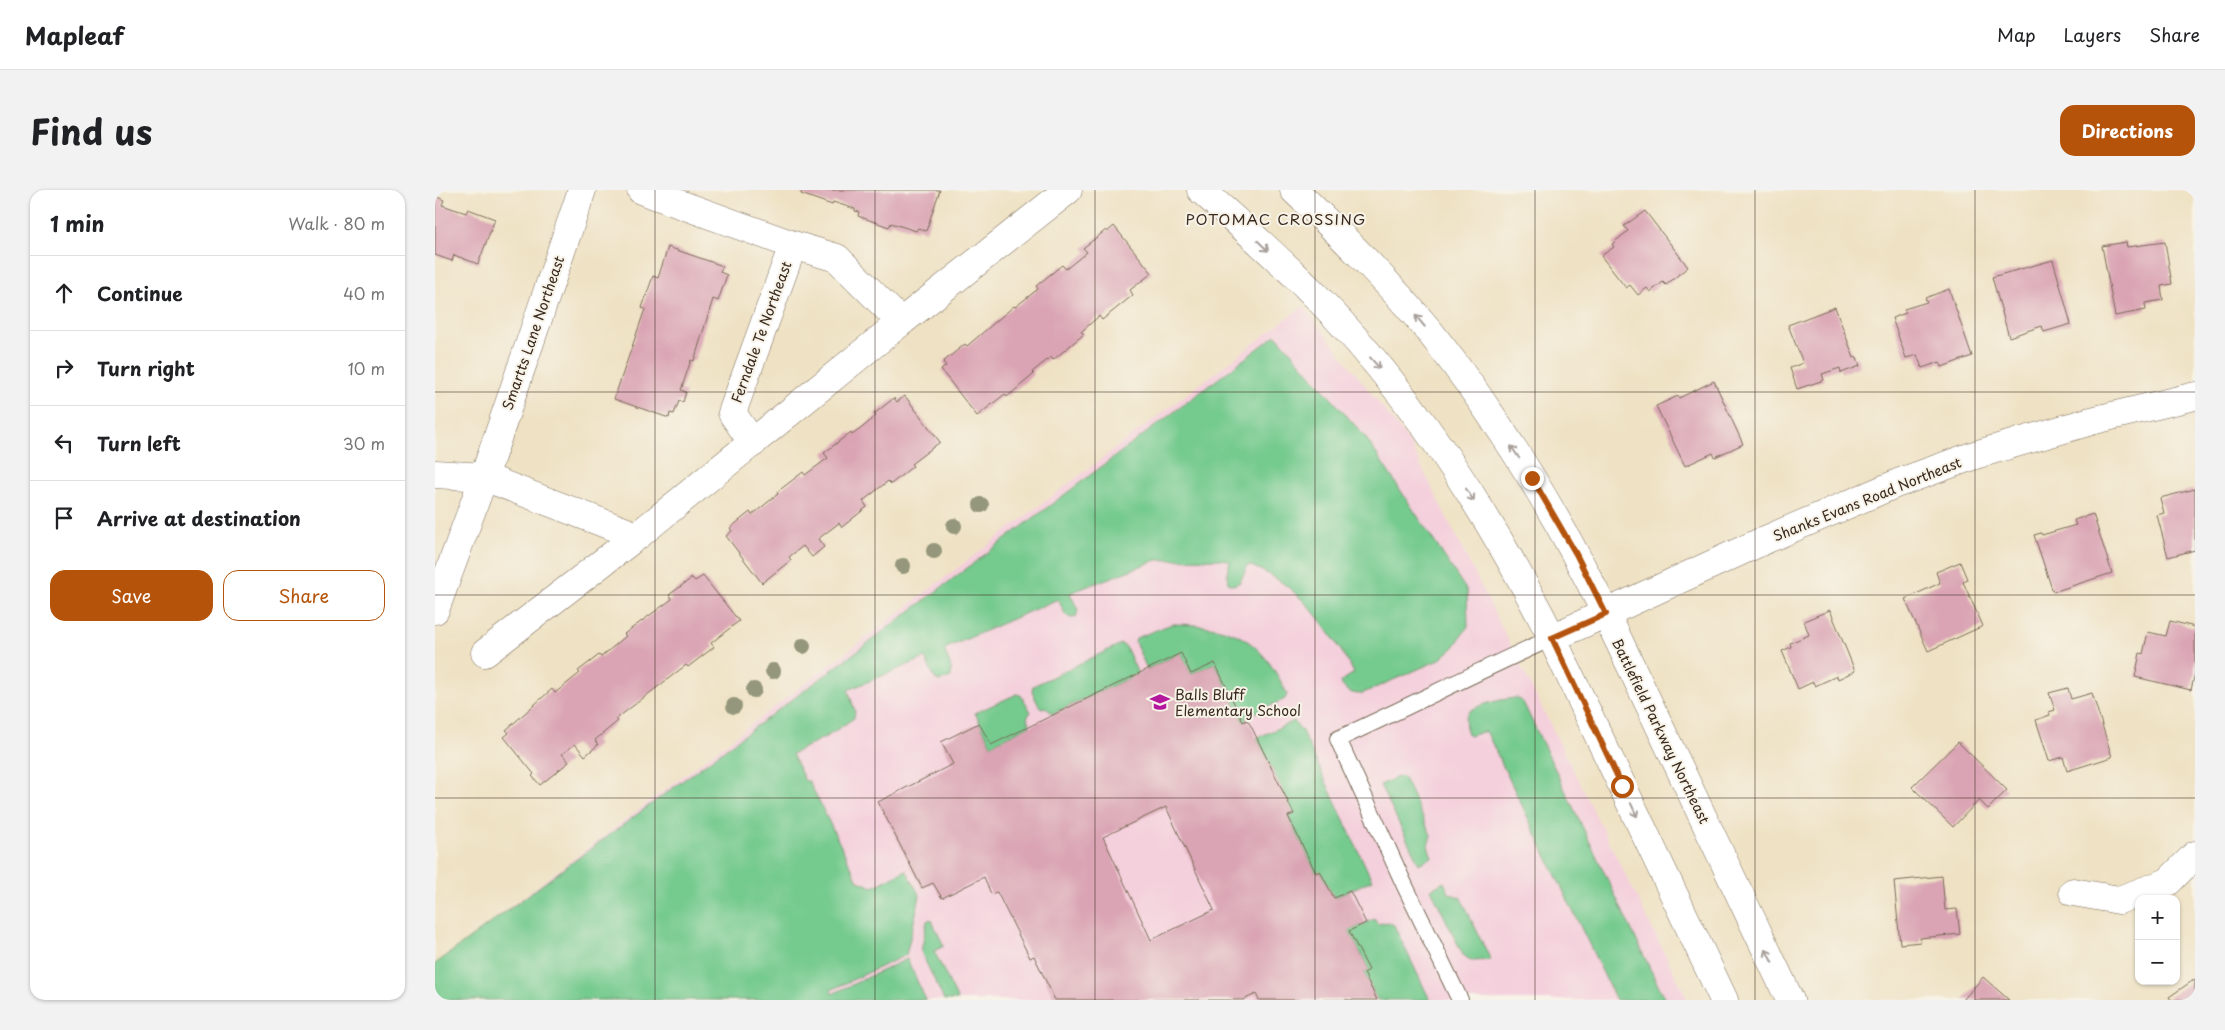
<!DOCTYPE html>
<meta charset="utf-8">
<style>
:root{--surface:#fff;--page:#f2f2f2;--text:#202124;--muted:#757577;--line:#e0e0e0;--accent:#b45309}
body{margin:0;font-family:"Playpen Sans",sans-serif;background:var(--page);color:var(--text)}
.controls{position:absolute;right:15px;bottom:15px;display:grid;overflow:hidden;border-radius:10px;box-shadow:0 1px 4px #0004}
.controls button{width:45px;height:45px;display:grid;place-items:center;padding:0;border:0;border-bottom:1px solid var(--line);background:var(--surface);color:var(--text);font:25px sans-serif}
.stop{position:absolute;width:15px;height:15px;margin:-11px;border:4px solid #b45309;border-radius:50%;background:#fff}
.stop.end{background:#b45309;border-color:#fff;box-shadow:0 1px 5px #0008}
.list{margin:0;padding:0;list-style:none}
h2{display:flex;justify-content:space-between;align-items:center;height:65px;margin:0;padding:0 20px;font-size:21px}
h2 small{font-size:16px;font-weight:400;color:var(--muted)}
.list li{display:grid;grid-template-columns:32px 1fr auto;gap:15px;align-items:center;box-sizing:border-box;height:75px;padding:0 20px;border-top:1px solid var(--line)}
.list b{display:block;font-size:19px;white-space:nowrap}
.list em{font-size:16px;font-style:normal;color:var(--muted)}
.actions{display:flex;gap:10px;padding:15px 20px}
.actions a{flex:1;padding:11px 0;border:1px solid var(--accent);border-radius:15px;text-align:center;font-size:18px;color:var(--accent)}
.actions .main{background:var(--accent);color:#fff}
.icon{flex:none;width:28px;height:28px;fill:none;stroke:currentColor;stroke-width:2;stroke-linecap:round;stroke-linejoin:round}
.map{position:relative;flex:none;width:1760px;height:810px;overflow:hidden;border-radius:15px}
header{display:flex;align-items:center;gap:30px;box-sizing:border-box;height:70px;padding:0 25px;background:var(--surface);border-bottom:1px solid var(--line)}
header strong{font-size:24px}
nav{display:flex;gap:28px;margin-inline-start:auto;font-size:18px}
.intro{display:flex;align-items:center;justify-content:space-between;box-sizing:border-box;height:120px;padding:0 30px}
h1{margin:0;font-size:35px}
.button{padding:12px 22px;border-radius:15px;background:var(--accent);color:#fff;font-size:18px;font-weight:700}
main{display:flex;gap:30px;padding:0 30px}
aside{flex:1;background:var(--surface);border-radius:15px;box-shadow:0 1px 4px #0004}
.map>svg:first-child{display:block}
.built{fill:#f4cfdc}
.green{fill:#75ca8e;stroke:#587a56}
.building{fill:#daa4b4;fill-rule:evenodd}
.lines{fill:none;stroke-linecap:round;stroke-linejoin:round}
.service-casing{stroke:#7a6a58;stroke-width:18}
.minor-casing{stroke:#7a6a58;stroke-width:29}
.secondary-casing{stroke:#7a6a58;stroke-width:29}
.service{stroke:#fff;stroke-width:16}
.minor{stroke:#fff;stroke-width:28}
.secondary{stroke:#fff;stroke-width:28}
.tree{fill:#95977b}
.oneway{stroke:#a79f9a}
.route{stroke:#b45309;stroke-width:6}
.grid{fill:none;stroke:#3b2a1e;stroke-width:1;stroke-opacity:0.55}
.labels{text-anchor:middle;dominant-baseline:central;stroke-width:4;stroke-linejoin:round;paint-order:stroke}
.street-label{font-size:14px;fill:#3b2a1e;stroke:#f7f3e8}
.poi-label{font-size:14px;fill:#3b2a1e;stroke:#f7f3e8;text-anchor:start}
.neighbourhood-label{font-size:15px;letter-spacing:1px;fill:#3b2a1e;stroke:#f7f3e8}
</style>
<header>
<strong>Mapleaf</strong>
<nav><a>Map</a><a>Layers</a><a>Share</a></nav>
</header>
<div class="intro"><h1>Find us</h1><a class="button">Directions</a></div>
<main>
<aside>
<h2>1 min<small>Walk · 80 m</small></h2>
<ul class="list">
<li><svg class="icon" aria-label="ahead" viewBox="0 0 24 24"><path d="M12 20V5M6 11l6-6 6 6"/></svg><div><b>Continue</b></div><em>40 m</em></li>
<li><svg class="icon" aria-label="right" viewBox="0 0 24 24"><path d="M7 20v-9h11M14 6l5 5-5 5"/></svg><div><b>Turn right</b></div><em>10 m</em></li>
<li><svg class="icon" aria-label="left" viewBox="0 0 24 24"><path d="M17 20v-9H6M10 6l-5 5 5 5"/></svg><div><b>Turn left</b></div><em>30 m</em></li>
<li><svg class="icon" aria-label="arrive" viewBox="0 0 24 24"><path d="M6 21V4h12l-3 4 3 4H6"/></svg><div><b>Arrive at destination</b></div></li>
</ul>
<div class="actions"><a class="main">Save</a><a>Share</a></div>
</aside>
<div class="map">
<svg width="1760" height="810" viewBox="0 0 1760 810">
<rect width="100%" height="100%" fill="#f7f3e8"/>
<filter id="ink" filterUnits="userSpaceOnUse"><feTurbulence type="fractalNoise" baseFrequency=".02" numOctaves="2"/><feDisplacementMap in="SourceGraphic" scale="10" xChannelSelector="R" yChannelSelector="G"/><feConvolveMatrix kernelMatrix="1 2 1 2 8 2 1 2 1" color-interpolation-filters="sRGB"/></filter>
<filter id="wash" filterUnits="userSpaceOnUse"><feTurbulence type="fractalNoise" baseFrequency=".0096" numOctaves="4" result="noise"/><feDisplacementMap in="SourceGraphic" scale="20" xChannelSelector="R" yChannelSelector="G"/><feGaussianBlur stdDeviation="1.12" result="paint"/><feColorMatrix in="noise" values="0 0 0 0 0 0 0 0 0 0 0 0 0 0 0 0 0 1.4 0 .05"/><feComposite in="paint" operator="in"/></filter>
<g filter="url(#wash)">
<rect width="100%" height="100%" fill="#efe2c4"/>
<polygon class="built" points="868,116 973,250 1253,810 0,810 0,774"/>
<g class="green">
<path d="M841,145L931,248L1032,401L1033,436L1019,457L1004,470L926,504C916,504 910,501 905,492L919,483C895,439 863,392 813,375L805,392L799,395L793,393L792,383L795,371L787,369L722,370L635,403L643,420L641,427L635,428L630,424L623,409L509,459L516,478V487L505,491L500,489L490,468L413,500L420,521L419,528L394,545L357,564L370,591H374L423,691L438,697L471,680L485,706L471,765L396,800L397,804L472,769L491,810H0V774L393,483Z"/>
<path d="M737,434C797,435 825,446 852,504L850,509L811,527L812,530L808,532L780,473L756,484L746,463L712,479L700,452L701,448Z"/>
<polygon points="686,454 691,457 703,484 617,524 611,517 605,518 597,502 598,496"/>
<polygon points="582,504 587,506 596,522 592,527 595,535 556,555 540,523"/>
<path d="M1082,508L1088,512L1230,810H1181L1051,541L1034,546C1031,539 1028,530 1033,523C1039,515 1071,508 1082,508Z"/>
<polygon points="859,531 867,541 937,690 899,708 885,681 881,683 853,626 858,624 822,548"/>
<polygon points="965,586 969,588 996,645 993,656 997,667 984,674 945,595"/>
<polygon points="1009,692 1014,703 1026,708 1056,770 1037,771 1028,765 996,699"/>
<polygon points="496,729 509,756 499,761 523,810 509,810 486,762 492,731"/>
<polygon points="939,729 943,734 953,732 959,735 995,810 942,810 929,783 934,780 914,741"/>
</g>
<g id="blocks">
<g class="building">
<polygon points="367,0 505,0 491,41 483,38 481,41 456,33 454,37 423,26 424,22 420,21 420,19 398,12 397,15 366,4"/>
<polygon points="0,6 9,10 7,15 31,23 33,19 60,29 43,74 19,65 17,71 0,65"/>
<polygon points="1210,21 1253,77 1231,95 1228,92 1215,102 1212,98 1203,105 1195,95 1191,98 1166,66 1179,57 1177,54 1193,41 1189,36"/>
<polygon points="679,36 717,83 695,100 698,105 667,130 664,126 646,142 649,144 618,170 616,167 597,182 599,184 572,207 570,204 542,226 506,180 511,176 508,172 530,154 532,156 579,116 580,117 603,99 601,96 627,75 631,79 652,62 648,58 671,40 672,42"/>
<polygon points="1691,52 1692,57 1730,52 1737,94 1726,96 1728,110 1710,113 1711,120 1680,126 1667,56"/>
<polygon points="233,57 288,76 285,82 292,85 283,111 278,109 259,171 256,170 246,200 251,202 248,212 244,211 239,224 235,223 234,228 179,209 210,119 207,118 218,86 223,88"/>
<polygon points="1618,70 1636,134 1609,142 1607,136 1574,147 1557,87"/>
<polygon points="1514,99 1537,166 1507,177 1505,172 1487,178 1482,165 1471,168 1457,128 1471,123 1469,119 1492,112 1490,108"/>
<polygon points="1400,117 1419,168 1422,167 1425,176 1406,183 1405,178 1387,184 1389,190 1362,199 1355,178 1368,173 1353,135"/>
<polygon points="1279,191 1308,254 1280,267 1278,263 1250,276 1221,216 1243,206 1244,208"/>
<polygon points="470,206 505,252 476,274 478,276 456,294 453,291 428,311 432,317 407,337 404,333 383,349 389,357 377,367 368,356 354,367 356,370 327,393 291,346 297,341 295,338 315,322 317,325 343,304 342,302 368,282 370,285 393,268 389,263 416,242 417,245 428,237 441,226 439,224 459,208 462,212"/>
<polygon points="1760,299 1760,360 1733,367 1722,325 1729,323 1725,308"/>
<polygon points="1658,324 1677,383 1618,402 1599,345 1606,343 1607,345 1641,335 1639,330"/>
<polygon points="1525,372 1532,389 1528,392 1548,436 1493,461 1470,409 1505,393 1501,382"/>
<polygon points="268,386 304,431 276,453 279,457 253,477 251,475 181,529 183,531 160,550 163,555 150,566 140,554 127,564 134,572 105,595 97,586 99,584 69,547 74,543 71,540 117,499 120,503 145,483 143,481 164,465 166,467 191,446 189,444 237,409 234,405 257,388 260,391"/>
<polygon points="1395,420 1420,481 1403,489 1402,486 1380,496 1378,492 1363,499 1347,461 1356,457 1355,453 1374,445 1369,431"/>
<polygon points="1735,431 1760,437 1760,483 1756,500 1700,487 1705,463 1708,464 1713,442 1731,446"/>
<path d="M746,463L756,484L780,473L808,532L812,530L816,536L859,624L853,626L881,683L885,681L899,708L915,701L931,733L914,741L934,780L929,783L942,810H824L821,804L808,810H620L599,766L595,768L562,702L556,704L549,687L507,708L498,693L487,698L443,612L518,574L506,552L544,533L556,555ZM731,617L779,720L716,750L668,647Z"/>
<polygon points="1633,498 1636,509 1657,503 1677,567 1632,581 1628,567 1614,571 1601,530 1615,525 1614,522 1620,520 1614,503"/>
<polygon points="1523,552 1572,600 1553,619 1544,610 1518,637 1477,597"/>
<polygon points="1507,686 1510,720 1522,719 1525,744 1485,748 1486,752 1465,754 1459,691"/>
<polygon points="1548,787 1574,810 1528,810"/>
<polygon points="1760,789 1760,810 1736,810 1734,807"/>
</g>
</g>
</g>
<g filter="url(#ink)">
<use href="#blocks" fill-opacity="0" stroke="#7a6a58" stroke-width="1"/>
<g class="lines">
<defs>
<path id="service" d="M1025,810L969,694L903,549C975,516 1045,480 1117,448"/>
<g id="minor">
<polyline points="206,0 358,55 402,68 466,132 633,0"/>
<polyline points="318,253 297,223 358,55"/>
<polyline points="0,284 49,287 202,346 466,132"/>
<polyline points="0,420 49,287 147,0"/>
<polyline points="1117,448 1330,350 1463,293 1540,265 1656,231 1760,206"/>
<polyline points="50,463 202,346"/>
<polyline points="1638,702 1684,710 1733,692 1760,665"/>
</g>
<g id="secondary">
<path d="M766,0C805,34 844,69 880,105C977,204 1055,325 1117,448L1289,810"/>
<path d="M859,0C906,45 953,91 995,142C1064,229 1122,324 1171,424L1355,810"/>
</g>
</defs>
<use href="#service" class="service-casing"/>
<use href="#minor" class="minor-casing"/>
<use href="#secondary" class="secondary-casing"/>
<use href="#service" class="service"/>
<use href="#minor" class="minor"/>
<use href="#secondary" class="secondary"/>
</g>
<g class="tree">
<circle cx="546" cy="315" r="8"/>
<circle cx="519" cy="336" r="8"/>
<circle cx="499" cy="361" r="8"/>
<circle cx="468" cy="376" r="8"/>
<circle cx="368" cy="456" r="8"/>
<circle cx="338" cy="481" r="8"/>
<circle cx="319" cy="500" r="8"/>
<circle cx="299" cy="516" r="8"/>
</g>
<defs><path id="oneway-shaft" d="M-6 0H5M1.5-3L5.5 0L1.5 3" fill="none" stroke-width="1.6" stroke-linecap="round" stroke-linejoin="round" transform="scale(1.25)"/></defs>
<g class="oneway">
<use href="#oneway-shaft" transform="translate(828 56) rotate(44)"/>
<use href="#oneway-shaft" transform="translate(985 131) rotate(-130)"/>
<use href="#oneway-shaft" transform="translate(940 173) rotate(49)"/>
<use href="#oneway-shaft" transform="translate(1080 262) rotate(-124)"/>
<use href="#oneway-shaft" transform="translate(1035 305) rotate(58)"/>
<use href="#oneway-shaft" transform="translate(1199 620) rotate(65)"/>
<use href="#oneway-shaft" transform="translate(1334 766) rotate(-116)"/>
</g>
</g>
<g class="lines" filter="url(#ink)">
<polyline class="route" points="1097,288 1141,364 1171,424 1117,448 1187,596"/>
</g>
<path class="grid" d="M220,0V810M440,0V810M660,0V810M880,0V810M1100,0V810M1320,0V810M1540,0V810M0,202H1760M0,405H1760M0,608H1760"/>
<defs>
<symbol id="school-bare" viewBox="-9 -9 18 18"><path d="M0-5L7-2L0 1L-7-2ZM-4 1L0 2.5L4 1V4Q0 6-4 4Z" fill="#b5179e" stroke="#f7f3e8" stroke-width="2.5" paint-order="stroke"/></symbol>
</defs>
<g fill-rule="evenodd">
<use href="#school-bare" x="711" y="498" width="28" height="28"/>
</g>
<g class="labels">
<g class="street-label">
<text transform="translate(326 142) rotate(-70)">Ferndale Te Northeast</text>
<text transform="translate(98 143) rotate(-71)">Smartts Lane Northeast</text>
<text transform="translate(1432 309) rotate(-22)">Shanks Evans Road Northeast</text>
<text transform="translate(1226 541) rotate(64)">Battlefield Parkway Northeast</text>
</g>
<g class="poi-label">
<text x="740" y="504">Balls Bluff<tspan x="740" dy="16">Elementary School</tspan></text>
</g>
<g class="neighbourhood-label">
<text x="841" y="28">POTOMAC CROSSING</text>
</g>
</g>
</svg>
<div class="controls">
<button>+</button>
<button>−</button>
</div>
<div class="stop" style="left:1187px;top:596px"></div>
<div class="stop end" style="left:1097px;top:288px"></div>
</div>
</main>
